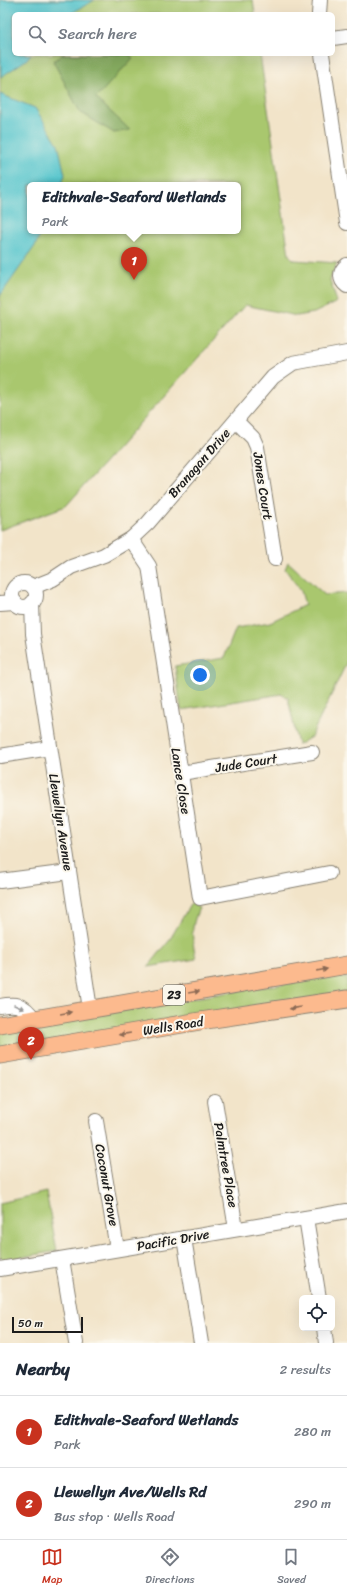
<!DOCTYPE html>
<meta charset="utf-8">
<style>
:root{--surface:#fff;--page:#f6f6f7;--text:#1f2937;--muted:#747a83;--line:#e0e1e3;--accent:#c8321e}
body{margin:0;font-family:Sriracha,sans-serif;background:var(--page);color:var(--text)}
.controls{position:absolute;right:12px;bottom:12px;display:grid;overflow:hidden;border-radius:6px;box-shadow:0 4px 16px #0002}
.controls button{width:36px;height:36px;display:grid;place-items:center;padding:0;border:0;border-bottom:1px solid var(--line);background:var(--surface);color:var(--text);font:20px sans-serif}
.scale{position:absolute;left:12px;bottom:10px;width:71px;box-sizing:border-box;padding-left:4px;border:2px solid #1c1c1c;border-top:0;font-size:11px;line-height:14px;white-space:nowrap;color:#1c1c1c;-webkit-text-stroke:3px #fbf7ec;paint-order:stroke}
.you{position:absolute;left:200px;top:675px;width:14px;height:14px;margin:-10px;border:3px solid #fff;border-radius:50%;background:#1a73e8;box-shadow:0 0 0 6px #1a73e833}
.badge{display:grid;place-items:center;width:26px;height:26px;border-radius:50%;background:var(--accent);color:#fff;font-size:13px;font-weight:700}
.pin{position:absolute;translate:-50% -33px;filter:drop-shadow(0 1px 2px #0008)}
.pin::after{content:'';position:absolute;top:21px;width:14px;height:12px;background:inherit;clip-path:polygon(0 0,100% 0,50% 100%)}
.popup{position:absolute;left:27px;top:182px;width:214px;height:52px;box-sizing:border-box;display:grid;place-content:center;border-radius:6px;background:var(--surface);filter:drop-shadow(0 1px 3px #0005);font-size:13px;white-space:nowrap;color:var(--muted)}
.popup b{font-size:15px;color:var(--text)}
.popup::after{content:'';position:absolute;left:50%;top:100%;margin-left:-8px;border:8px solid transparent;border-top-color:var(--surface)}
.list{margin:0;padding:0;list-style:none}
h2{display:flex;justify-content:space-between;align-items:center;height:52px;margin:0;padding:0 16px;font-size:17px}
h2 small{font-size:13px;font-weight:400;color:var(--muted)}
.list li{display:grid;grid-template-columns:26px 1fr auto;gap:12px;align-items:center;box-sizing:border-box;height:72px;padding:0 16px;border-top:1px solid var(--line)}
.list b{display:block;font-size:15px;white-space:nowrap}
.list p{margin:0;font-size:13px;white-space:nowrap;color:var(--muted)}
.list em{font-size:13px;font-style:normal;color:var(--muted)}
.icon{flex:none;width:22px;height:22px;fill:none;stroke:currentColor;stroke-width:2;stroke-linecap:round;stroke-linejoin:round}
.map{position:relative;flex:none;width:347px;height:1343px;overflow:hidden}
.search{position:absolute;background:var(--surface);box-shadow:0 4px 16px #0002;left:12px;right:12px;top:12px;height:44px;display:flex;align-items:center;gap:10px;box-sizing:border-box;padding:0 14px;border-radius:6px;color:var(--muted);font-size:15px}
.sheet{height:196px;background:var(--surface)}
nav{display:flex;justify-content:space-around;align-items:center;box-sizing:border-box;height:56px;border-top:1px solid var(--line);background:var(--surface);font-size:11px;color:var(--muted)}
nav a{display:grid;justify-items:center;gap:2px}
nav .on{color:var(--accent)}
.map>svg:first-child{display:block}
.green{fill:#a9c76e;stroke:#627245;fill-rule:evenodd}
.forest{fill:#86ac61;stroke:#51643e}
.water{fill:#59c6cd;stroke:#3a7174}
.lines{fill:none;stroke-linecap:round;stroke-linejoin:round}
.minor-casing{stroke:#878072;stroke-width:16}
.major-casing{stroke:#878072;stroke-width:19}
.minor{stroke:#fff;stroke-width:14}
.major{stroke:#fcba8e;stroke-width:17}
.oneway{fill:#8c6b55}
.oneway2{fill:#999}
.labels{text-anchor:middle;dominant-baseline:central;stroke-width:4;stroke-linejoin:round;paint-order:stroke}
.shield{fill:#fbf7ec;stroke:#5f5e5a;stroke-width:1}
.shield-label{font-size:12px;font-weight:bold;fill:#1c1c1c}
.street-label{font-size:13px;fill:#1c1c1c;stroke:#fbf7ec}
</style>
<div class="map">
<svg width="347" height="1343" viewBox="0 0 347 1343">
<rect width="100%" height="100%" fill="#fbf7ec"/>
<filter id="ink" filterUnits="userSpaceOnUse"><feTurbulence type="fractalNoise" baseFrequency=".025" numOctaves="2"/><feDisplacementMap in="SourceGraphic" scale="8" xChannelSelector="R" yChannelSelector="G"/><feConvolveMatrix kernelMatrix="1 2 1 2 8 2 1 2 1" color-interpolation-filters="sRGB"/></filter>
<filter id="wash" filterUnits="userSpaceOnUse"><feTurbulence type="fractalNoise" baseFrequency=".012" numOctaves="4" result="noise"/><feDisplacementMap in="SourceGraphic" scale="16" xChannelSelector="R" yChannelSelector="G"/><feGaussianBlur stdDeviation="0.9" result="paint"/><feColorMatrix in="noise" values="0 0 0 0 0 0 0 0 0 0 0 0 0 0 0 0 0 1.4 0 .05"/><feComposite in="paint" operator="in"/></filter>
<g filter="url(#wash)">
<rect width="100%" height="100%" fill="#f2e4c9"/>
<g class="green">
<path d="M0,0H253L255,14H14V54H260L289,255L294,260L337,263L330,280L337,302L314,313L297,316L245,305L66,506L0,530ZM30,185H238V231H30Z"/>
<polygon points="288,562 325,595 347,593 347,662 311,737 298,745 288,698 282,694 181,710 175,666 224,658 236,628 270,622 305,605 301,591 285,569"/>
<path d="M191,903L199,908C190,929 192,937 196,959L148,967L169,941Z"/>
<polygon points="347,977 347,994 0,1049 0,1030 249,989 326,978"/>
<polygon points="46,1192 57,1251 0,1261 0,1203"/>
</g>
<polygon class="forest" points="64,54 128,54 133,58 96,98 130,130 114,133 80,112 53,61"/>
<g class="water">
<polygon points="0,0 95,0 70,14 14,14 14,54 31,54 26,60 1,77"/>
<polygon points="0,94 35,108 58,144 65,175 61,185 30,185 30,231 42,231 35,246 0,296"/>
</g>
</g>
<g filter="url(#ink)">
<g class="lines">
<defs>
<g id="minor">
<polyline points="319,14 320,0"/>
<polyline points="333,38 347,36"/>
<polyline points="322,54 347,223"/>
<path d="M347,265C339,271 339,280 347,286"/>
<polyline points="236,421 253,438 257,447 275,559"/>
<polyline points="131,539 149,566 200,898 329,873"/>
<circle cx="24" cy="595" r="12"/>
<polyline points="33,587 53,579 71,567 104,555 131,539 148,523 273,377 293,363 347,353"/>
<polyline points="0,603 15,602"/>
<polyline points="32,603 33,634 90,1009"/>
<polyline points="0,756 50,748"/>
<polyline points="181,773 312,752"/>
<polyline points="0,881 69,872"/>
<path d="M0,1006C16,1003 24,1004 34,1019"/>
<polyline points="215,1101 236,1229"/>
<polyline points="96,1121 117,1249"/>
<polyline points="306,1218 319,1298"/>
<polyline points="184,1238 201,1343"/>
<polyline points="62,1259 76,1343"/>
<polyline points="0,1269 347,1211"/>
<polyline points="324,1328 326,1343"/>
</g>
<g id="major">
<polyline points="0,1025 347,965"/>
<polyline points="0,1055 200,1021 347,999"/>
</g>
</defs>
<use href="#minor" class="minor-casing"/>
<use href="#major" class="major-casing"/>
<use href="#minor" class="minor"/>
<use href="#major" class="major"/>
</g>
<defs><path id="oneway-solid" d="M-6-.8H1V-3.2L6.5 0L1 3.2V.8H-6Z"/></defs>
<g class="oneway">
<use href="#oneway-solid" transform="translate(322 970) rotate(-10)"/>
<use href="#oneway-solid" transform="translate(194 992) rotate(-10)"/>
<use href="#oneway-solid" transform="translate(295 1008) rotate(171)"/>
<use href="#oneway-solid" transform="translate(66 1013) rotate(-10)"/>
<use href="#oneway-solid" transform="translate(125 1034) rotate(171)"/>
</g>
<use class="oneway2" href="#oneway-solid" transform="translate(19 1007) rotate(23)"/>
</g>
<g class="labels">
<rect class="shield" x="163" y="985" width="22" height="20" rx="3"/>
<g class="shield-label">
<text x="174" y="995">23</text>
</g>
<g class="street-label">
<text transform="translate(199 463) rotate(-49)">Branagan Drive</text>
<text transform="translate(263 486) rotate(81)">Jones Court</text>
<text transform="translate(246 763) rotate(-9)">Jude Court</text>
<text transform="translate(181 781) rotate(81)">Lance Close</text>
<text transform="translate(61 822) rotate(81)">Llewellyn Avenue</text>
<text transform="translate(173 1026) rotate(-9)">Wells Road</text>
<text transform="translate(226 1165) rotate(80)">Palmtree Place</text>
<text transform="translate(107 1185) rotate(80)">Coconut Grove</text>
<text transform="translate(173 1240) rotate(-10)">Pacific Drive</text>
</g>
</g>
</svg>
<div class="controls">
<button><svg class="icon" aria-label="locate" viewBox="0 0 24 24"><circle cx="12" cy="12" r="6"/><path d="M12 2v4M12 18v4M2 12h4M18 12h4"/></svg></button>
</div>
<div class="scale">50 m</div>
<div class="you"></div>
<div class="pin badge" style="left:134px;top:280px">1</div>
<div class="popup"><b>Edithvale-Seaford Wetlands</b>Park</div>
<div class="pin badge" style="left:31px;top:1060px">2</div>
<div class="search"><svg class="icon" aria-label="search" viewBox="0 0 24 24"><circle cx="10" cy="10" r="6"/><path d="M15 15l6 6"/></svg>Search here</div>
</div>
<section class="sheet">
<h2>Nearby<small>2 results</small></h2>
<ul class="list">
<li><span class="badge">1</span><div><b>Edithvale-Seaford Wetlands</b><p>Park</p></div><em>280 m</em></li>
<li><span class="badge">2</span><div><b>Llewellyn Ave/Wells Rd</b><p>Bus stop · Wells Road</p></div><em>290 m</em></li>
</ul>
</section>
<nav>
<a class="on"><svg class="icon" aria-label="map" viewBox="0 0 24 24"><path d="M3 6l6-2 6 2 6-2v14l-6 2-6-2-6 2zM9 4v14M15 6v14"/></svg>Map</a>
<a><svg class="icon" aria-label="directions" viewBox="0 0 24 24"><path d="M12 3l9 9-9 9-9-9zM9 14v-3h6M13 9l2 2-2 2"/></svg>Directions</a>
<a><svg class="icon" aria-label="saved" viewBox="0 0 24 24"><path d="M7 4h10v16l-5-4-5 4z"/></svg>Saved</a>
</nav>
